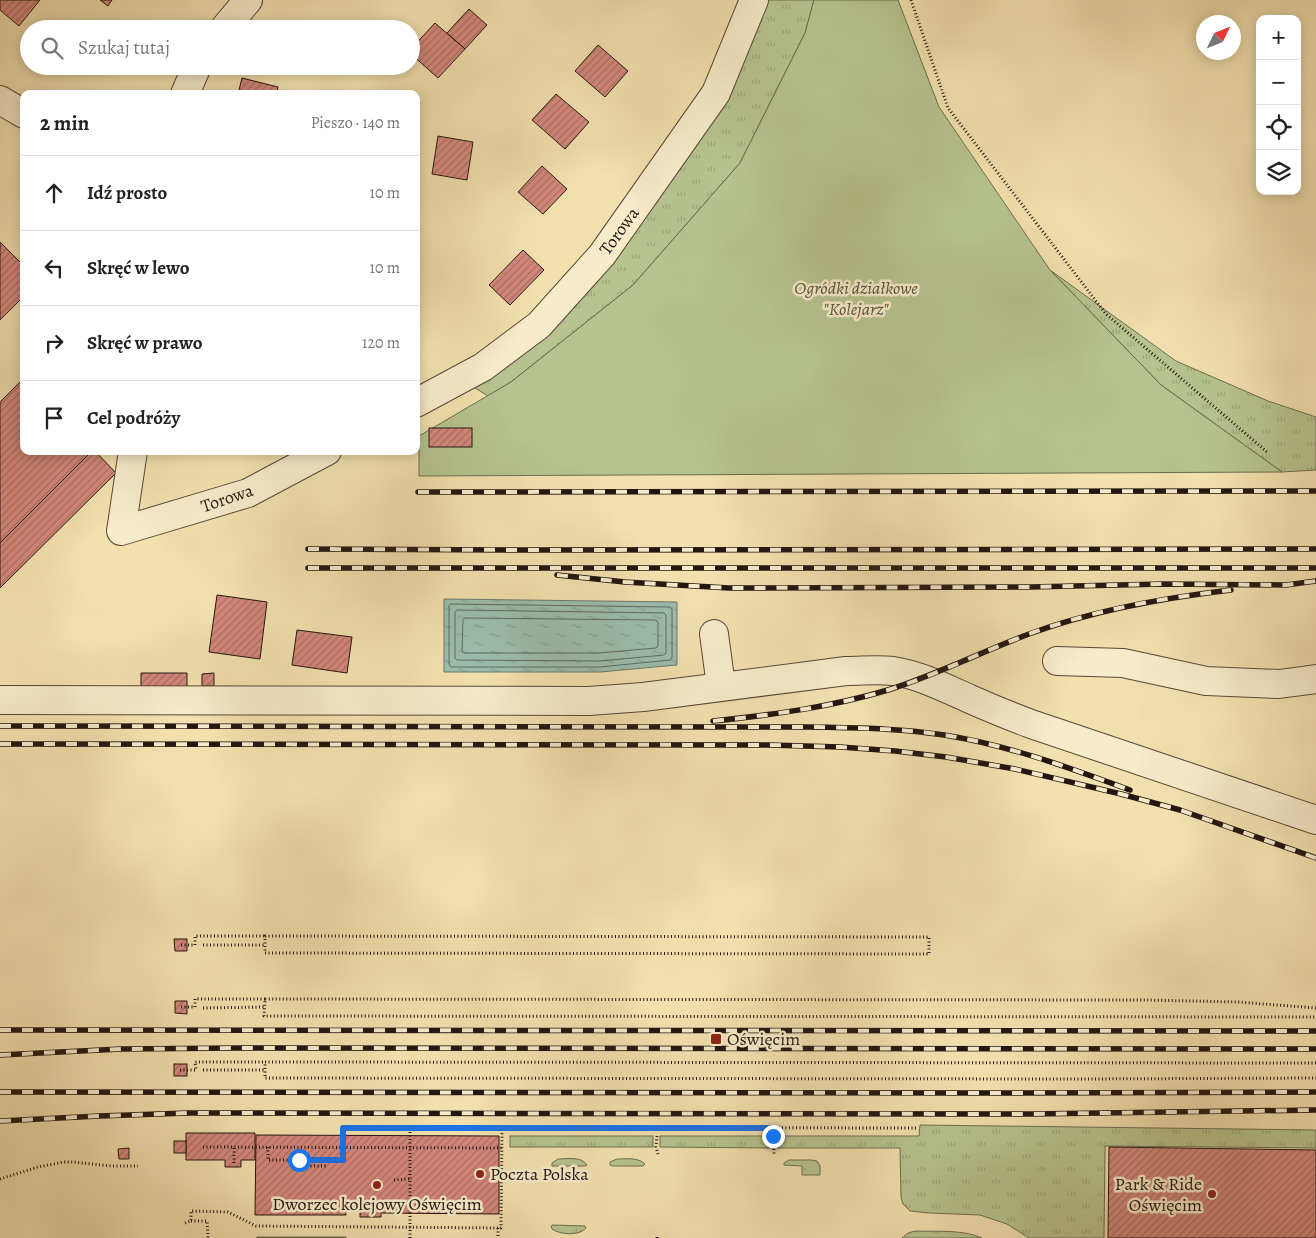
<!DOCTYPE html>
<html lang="pl">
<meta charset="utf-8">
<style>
:root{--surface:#fff;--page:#f6f6f6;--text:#222;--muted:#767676;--line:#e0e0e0}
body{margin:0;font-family:Alegreya,serif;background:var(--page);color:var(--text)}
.controls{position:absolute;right:15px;top:15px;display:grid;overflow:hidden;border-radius:10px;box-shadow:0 2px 12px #0003}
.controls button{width:45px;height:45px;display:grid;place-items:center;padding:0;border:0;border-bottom:1px solid var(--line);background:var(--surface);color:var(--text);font:25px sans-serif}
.compass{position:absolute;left:1196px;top:15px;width:45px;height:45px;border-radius:50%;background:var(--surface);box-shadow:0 2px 12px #0003;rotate:47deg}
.stop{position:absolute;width:15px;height:15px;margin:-11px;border:4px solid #1a73e8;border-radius:50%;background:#fff}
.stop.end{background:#1a73e8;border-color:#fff;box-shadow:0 1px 5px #0008}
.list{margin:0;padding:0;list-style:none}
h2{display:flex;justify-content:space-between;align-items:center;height:65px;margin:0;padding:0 20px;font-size:21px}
h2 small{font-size:16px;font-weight:400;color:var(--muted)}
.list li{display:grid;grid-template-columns:32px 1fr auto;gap:15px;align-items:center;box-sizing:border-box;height:75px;padding:0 20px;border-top:1px solid var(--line)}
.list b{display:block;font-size:19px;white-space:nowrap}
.list em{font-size:16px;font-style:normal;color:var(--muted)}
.icon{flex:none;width:28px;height:28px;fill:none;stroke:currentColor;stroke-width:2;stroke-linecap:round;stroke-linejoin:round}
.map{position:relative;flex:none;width:1316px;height:1238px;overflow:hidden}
.search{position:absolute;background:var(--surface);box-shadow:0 2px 12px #0003;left:20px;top:20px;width:400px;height:55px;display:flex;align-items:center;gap:12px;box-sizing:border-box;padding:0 18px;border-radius:28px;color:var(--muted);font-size:19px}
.panel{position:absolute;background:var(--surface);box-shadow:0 2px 12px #0003;left:20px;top:90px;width:400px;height:365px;border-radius:10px}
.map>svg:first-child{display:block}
.grass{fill:url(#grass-tufts);stroke:#6c6c50}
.garden{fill:#b6c38e;stroke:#6c6c50}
.water{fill:url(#water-ripples);stroke:#6b7a6f}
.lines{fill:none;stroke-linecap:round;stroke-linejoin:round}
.shore{stroke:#5f6a60;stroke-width:1}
.building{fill:url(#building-hatch);stroke:#231611}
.minor-casing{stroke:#574838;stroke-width:30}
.path{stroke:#231611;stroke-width:3;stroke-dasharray:1 2.5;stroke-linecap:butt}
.minor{stroke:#f7ebca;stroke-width:28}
.rail-casing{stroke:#231611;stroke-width:5.5}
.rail{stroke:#f7ebca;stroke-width:4;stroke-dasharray:11;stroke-linecap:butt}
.route{stroke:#1a73e8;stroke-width:6}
.poi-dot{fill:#8f2418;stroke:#f7ebca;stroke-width:2}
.labels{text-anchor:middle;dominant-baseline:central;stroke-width:5;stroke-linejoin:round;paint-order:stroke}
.street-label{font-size:18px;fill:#231611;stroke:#f7ebca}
.park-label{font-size:18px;font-style:italic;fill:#56533d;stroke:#f7ebca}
.poi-label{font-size:18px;fill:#231611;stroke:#f7ebca;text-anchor:start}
</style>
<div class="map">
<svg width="1316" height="1238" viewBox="0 0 1316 1238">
<defs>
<pattern id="grass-tufts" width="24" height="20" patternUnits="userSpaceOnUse" patternTransform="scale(1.25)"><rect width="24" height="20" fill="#b6c38e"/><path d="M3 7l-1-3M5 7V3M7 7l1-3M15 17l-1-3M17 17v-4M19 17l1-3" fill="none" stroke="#9ca779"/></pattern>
<pattern id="water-ripples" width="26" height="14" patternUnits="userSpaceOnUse" patternTransform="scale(1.25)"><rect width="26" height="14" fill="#9bbdae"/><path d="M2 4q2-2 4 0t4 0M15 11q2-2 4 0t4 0" fill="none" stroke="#85a295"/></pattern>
<pattern id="building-hatch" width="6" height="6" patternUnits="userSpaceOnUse" patternTransform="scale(1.25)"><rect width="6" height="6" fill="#d4887c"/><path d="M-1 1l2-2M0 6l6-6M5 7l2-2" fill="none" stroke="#ac6e64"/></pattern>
</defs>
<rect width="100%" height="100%" fill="#f2e0ae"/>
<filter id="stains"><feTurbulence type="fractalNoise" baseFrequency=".004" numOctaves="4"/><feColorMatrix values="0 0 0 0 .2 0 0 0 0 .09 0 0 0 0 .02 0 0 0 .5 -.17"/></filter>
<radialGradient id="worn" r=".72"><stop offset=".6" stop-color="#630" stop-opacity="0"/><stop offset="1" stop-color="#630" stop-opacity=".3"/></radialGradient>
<g class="grass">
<polygon points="768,0 814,0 805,33 740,163 633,285 511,382 488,396 472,386 662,191 734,86"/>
<polygon points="1050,270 1176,361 1268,401 1316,417 1316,470 1282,472 1161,385"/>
<polygon points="920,1125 1316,1130 1316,1148 1105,1146 1104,1238 1029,1238 1007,1224 980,1215 929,1213 910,1211 903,1204 901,1197 900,1148 778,1148 777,1136 919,1136"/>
<rect x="510" y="1136" width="143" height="11"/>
<polygon points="660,1136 769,1136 769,1148 660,1147"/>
<path d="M558,1159C568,1159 581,1156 587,1165L585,1166H552V1163Z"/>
<path d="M617,1159C626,1159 638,1157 645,1164L643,1166H612L610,1165V1162Z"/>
<polygon points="789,1160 811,1160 817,1161 820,1166 820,1175 802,1175 802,1166 784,1165 784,1163"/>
<path d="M552,1225L585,1226L586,1228C580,1236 560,1235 552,1229L551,1227Z"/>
<path d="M915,1231C936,1232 962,1229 982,1238H902L908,1233Z"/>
</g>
<g class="garden">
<polygon points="814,0 898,0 939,107 1050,270 1161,385 1282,472 419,476 419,436 511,382 633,285 740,163 805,33"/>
<rect x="257" y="1237" width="89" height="1"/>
</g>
<polygon class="water" points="444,599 677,602 677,665 600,672 444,672"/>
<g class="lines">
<g class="shore">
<polygon points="451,604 670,607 672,609 672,658 670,660 600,667 451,667 449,664 449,606"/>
<polygon points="457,610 664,613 666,615 666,653 664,655 600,661 457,660 455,658 455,613"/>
<polygon points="465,618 656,620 658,622 658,646 656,648 599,653 465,653 462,651 463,620"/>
</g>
</g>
<g class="building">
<polygon points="0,0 40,0 19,26 0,10"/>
<polygon points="100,0 112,0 108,6"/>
<polygon points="469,9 487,25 465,49 447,33"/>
<polygon points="57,23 66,29 53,29"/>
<polygon points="435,23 465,49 438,78 411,54 411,49"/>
<polygon points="598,45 628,71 605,97 575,71"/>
<polygon points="242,78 278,87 276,94 238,94"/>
<polygon points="556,94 589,122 565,149 532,120"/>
<polygon points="438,136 473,142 467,180 432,174"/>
<polygon points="542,166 567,189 543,214 518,192"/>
<polygon points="0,242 24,266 24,296 0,320"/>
<polygon points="523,250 544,270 510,305 489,285"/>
<polygon points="23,379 24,451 92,451 0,543 0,402"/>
<rect x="429" y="428" width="43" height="19"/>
<polygon points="92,451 95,451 116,473 0,588 0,543"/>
<polygon points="217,595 267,602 260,659 209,652"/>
<polygon points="297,630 352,637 347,673 292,665"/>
<polygon points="141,673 187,673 187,688 141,687"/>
<polygon points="214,673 214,686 202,686 202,674"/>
<polygon points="174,939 187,939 187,951 175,951"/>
<polygon points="175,1001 187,1001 187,1014 175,1013"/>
<rect x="174" y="1064" width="13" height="12"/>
<polygon points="186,1133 255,1133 255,1160 241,1160 241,1167 225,1167 225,1160 186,1160"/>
<polygon points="256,1135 499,1136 499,1214 381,1213 381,1217 360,1217 360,1208 345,1208 346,1215 255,1215"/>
<rect x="174" y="1141" width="12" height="12"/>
<polygon points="1109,1147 1316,1150 1316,1238 1108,1238"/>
<polygon points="129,1148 129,1159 119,1159 118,1149"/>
</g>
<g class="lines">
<defs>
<g id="minor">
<polyline points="224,29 248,0"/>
<polyline points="185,94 197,66"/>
<polyline points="0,100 24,114"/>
<polyline points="416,403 483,367 539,325 602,255 716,93 754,0"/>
<polyline points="133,451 121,531 248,493 327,451"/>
<polyline points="714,634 721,686"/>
<polyline points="1057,661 1123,663 1206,681 1279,684 1316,679"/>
<path d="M0,700L589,701L643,697L846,671C862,671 877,669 893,671C920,675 945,688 970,699C990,708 1010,716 1031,724L1316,820"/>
</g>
</defs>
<use href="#minor" class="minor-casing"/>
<g class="path">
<polyline points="911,0 948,108 1106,314 1267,452"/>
<polygon points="265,936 929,937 929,954 265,953"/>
<polyline points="181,945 195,945 195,936 265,936"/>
<polyline points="203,945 265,945"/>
<polyline points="181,1007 195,1007 195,999 265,999"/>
<polyline points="203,1008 265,1007"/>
<polyline points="1316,1008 1238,1002 1146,1000 265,999 264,1016 1316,1017"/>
<polyline points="1316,1063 265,1062 265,1078 1077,1079 1316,1078"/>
<polyline points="180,1070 196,1070 195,1062 265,1062"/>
<polyline points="203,1070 265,1070"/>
<polyline points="773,1128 774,1154"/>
<polyline points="657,1136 656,1147 658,1154"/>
<polyline points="203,1147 502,1148"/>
<polyline points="268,1147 268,1160 343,1160 343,1127 917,1128"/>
<polyline points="299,1160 299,1166 327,1166"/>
<polyline points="234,1163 234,1147"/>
<polyline points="0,1179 38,1167 64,1162 73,1162 111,1166 138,1166"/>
<polyline points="394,1180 410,1179"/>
<polyline points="191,1221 207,1221 208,1238"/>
<polyline points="185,1223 191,1221 191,1211 228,1212 256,1226 501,1228 502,1128"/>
<polyline points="498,1228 498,1238"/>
<polyline points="410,1238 410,1128"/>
<polyline points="657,1238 657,1237"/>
</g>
<use href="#minor" class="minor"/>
<defs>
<g id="rail">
<polyline points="418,492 1316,491"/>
<polyline points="308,549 522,550 1316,549"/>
<polyline points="308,568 1316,568"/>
<polyline points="557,575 625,582 729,588 1030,587 1164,584 1286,585 1316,581"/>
<path d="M713,721C772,715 831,707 888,690C936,675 981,652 1029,634C1094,610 1162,598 1231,590"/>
<path d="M0,726L810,727C855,728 899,728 944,735C1008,745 1070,768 1130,790"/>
<polyline points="0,744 769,745 840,747 895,751 946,757 1015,769 1121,794 1180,810 1316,858"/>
<polyline points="0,1030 1316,1031"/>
<polyline points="0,1055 121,1049 241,1048 1316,1049"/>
<polyline points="0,1092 988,1093 1316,1092"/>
<polyline points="0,1121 99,1116 189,1113 1033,1114 1316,1110"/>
</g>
</defs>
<use href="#rail" class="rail-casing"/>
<use href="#rail" class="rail"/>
</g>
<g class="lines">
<polyline class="route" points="299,1160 343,1160 343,1128 773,1128 773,1136"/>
</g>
<g class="poi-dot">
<rect x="710" y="1033" width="12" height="12" rx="2.5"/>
<circle cx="480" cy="1174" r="5"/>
<circle cx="377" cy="1185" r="5"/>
<circle cx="1212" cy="1194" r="5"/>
</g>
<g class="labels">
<g class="street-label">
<text transform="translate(619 231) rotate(-54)">Torowa</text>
<text transform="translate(227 498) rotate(-19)">Torowa</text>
</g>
<g class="park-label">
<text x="856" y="288">Ogródki działkowe<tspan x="856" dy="21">"Kolejarz"</tspan></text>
</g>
<g class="poi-label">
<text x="727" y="1039">Oświęcim</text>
<text x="490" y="1174">Poczta Polska</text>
<text x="1202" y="1184" text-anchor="end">Park &amp; Ride<tspan x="1202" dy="21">Oświęcim</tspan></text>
<text x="377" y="1204" text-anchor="middle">Dworzec kolejowy Oświęcim</text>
</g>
</g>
<rect width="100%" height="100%" filter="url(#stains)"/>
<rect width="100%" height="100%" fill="url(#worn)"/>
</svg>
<div class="controls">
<button>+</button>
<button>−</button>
<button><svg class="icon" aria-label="locate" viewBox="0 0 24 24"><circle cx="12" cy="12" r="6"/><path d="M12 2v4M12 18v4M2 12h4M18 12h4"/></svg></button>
<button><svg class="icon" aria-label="layers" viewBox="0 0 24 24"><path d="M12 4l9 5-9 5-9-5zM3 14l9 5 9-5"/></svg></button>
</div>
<svg class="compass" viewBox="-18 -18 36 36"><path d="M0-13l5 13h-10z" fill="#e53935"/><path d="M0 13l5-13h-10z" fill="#767676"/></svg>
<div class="stop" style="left:299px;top:1160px"></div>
<div class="stop end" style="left:773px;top:1136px"></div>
<div class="search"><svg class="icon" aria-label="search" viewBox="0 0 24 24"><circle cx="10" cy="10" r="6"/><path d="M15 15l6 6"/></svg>Szukaj tutaj</div>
<section class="panel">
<h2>2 min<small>Pieszo · 140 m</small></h2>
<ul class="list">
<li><svg class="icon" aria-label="ahead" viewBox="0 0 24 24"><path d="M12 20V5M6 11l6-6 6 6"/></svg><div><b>Idź prosto</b></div><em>10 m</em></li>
<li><svg class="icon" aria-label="left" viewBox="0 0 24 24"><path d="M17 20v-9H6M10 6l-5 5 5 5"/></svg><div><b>Skręć w lewo</b></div><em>10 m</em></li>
<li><svg class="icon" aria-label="right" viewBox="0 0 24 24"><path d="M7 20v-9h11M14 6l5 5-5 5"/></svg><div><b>Skręć w prawo</b></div><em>120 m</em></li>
<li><svg class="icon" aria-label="arrive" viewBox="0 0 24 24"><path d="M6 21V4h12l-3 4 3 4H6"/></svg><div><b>Cel podróży</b></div></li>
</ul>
</section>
</div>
